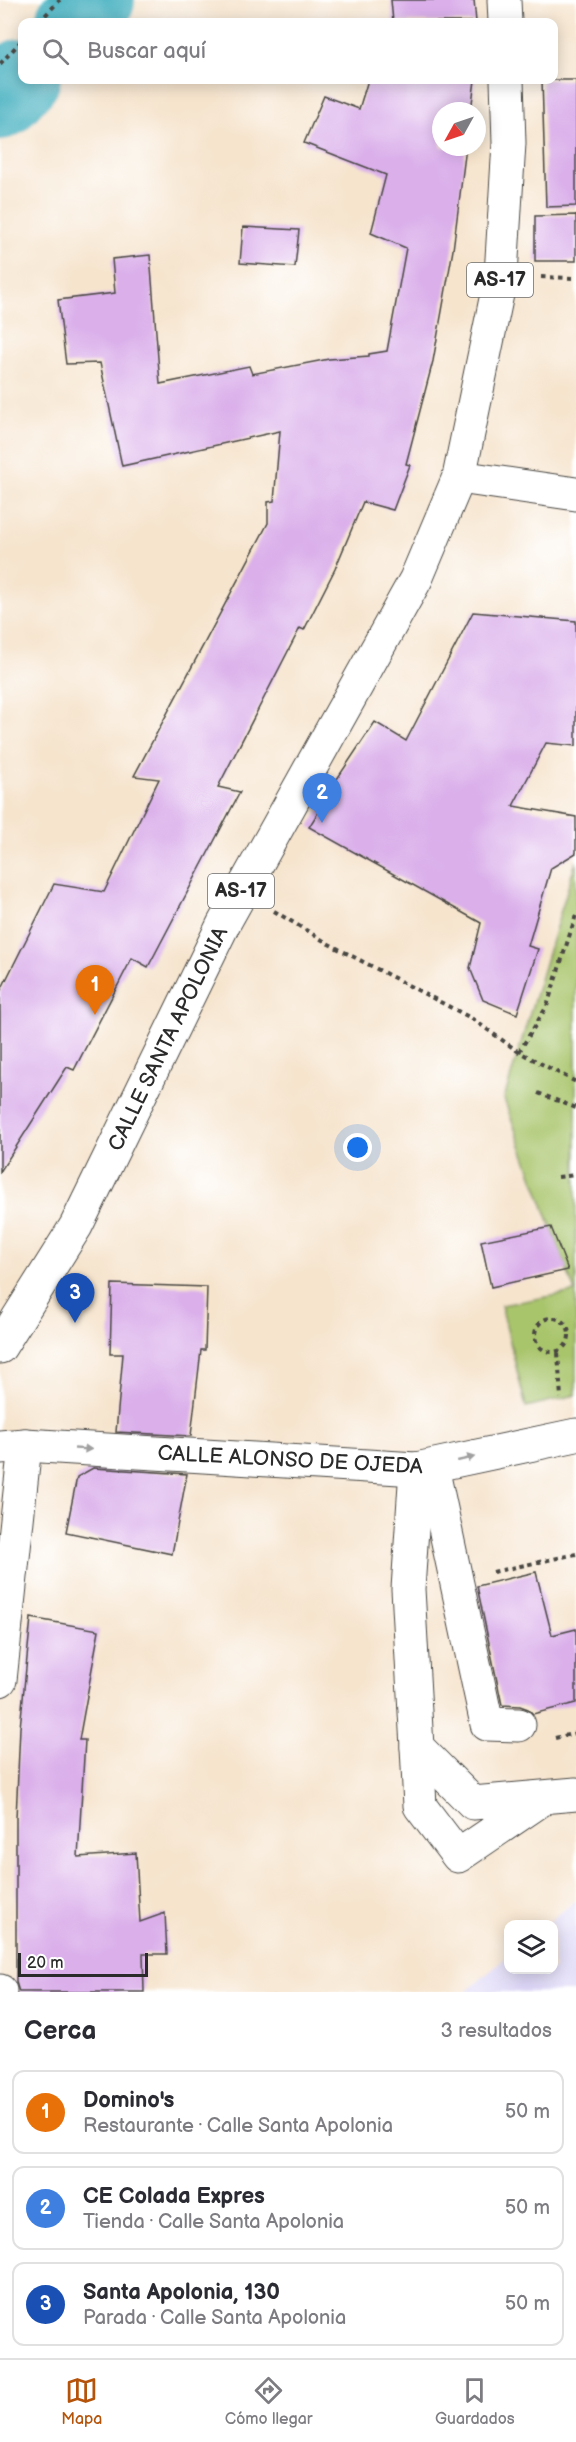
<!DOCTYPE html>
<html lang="es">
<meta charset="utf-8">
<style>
:root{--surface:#fff;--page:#f2f2f3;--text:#2b2b33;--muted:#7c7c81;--line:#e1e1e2;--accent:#b45309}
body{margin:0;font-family:"Balsamiq Sans",sans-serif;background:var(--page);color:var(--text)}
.controls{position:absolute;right:18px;bottom:18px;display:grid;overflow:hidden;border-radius:12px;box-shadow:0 3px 15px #0003}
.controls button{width:54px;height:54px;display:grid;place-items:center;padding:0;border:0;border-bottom:2px solid var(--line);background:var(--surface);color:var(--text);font:30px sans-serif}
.compass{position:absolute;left:432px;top:102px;width:54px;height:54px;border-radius:50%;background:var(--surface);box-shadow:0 3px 15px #0003;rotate:230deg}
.scale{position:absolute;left:18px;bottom:15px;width:130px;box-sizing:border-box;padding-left:6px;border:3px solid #2b2b2b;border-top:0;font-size:16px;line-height:21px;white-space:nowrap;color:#2b2b2b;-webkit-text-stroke:4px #fff;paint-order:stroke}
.you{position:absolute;left:358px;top:1148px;width:21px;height:21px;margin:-15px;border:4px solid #fff;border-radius:50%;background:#1a73e8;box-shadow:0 0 0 9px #1a73e833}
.badge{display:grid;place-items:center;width:39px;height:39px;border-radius:50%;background:var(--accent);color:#fff;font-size:20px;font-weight:700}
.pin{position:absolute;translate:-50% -50px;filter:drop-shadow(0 2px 3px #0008)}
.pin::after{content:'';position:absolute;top:32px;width:21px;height:18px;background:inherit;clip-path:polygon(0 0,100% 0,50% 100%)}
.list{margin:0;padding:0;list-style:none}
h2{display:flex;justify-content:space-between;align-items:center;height:78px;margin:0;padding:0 24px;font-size:26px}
h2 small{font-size:20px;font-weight:400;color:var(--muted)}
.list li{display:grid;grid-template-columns:39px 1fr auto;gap:18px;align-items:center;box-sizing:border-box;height:84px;margin:0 12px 12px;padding:0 12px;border:2px solid var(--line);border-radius:12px}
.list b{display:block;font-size:22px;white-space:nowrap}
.list p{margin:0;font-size:20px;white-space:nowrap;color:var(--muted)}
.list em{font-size:20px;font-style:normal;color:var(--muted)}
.icon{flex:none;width:33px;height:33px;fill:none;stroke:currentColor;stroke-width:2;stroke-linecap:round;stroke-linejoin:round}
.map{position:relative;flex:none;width:576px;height:1992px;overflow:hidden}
.search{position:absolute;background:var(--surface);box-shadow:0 3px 15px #0003;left:18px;right:18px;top:18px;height:66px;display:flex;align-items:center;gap:15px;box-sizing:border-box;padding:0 21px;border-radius:12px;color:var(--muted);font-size:22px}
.sheet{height:366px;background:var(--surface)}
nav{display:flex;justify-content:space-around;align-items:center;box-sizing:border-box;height:84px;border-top:2px solid var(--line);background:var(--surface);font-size:16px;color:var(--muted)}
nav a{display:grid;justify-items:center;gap:3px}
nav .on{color:var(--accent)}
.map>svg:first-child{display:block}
.built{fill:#dcd5f6}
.green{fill:#a9c56c;stroke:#6a784c;stroke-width:1.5}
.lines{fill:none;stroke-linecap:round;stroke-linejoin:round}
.river{stroke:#40aebe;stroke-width:78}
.building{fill:#daafea}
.minor-casing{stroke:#494743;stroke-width:35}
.major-casing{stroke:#494743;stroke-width:35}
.path{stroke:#494743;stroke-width:4;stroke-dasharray:4.5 4.5;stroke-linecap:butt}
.minor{stroke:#fff;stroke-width:33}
.major{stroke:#fff;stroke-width:33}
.oneway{fill:#a0a0a0}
.labels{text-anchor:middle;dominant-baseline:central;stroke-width:6;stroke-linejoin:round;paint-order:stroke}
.shield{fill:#fff;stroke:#6b6b6b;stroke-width:1.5}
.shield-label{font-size:20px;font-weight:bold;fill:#2b2b2b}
.street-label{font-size:21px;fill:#2b2b2b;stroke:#fff}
</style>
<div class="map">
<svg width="576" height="1992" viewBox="0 0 576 1992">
<rect width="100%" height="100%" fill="#fff"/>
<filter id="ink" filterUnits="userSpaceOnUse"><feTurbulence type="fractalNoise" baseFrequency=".0167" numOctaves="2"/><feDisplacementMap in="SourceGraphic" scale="12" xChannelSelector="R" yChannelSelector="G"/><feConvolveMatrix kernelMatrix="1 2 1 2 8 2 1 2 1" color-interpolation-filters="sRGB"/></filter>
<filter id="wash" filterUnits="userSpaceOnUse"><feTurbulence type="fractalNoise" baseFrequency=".008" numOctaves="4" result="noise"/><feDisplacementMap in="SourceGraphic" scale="24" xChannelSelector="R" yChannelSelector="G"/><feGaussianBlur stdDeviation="1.35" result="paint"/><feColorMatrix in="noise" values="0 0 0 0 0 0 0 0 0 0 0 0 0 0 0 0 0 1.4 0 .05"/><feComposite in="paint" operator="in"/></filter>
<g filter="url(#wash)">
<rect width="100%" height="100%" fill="#f6e4cd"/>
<polygon class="built" points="576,1900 576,1992 466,1992 508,1956 508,1970 554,1970 554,1924 547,1924"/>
<polygon class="green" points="576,861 576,1395 526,1407 501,1305 575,1292 504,1099"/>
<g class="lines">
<g class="river">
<polyline points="74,22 96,0"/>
<polyline points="0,101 22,77"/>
</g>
</g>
<g id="blocks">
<g class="building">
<polygon points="391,0 474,0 476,22 393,22"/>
<polygon points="368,80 475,80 471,111 441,111 441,147 466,147 453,250 433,361 406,464 410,465 393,510 363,502 335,569 304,630 300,628 218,787 240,792 148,967 132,958 74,1070 67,1067 0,1172 0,992 54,884 104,892 159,779 134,776 268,523 268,502 274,501 280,431 122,466 100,363 66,364 58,300 115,293 112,259 150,255 160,384 249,366 252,374 329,359 369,356 369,354 387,351 406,248 371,233 386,175 304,143 324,96 359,109"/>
<polygon points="542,80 576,80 576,206 546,207"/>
<polygon points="576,215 576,261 535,261 535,216"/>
<polygon points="243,227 299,230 295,267 240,263"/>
<polygon points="473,612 576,621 576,746 546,743 513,806 576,817 576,853 551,868 528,946 538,949 517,1014 483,1000 470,968 481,923 309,827 327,798 325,797 375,722 406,741"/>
<polygon points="551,1227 568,1270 491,1287 481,1241"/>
<polygon points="112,1284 207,1287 205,1350 201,1350 191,1436 116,1432 123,1354 110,1354"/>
<polygon points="93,1468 187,1474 172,1554 66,1532 77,1477"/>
<polygon points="536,1572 552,1635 576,1629 576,1703 533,1714 528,1709 520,1706 502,1705 477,1586"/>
<polygon points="31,1618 99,1630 79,1740 85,1740 78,1857 136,1853 140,1922 165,1913 167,1954 143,1954 144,1992 19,1992 16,1982 16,1818 20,1728"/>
</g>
</g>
</g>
<g filter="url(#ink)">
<use href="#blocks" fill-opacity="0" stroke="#494743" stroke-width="1.5"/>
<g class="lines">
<defs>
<g id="minor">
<polyline points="459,477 576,494"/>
<polyline points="0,1447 25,1445 416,1469 576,1435"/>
<polyline points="432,1467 487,1724 519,1725"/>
<polyline points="416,1469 408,1589 417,1747 473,1803 576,1794"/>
<polyline points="0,1680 25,1445"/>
<polyline points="417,1747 420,1806 458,1856 542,1799"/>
<polyline points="0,1991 0,1992"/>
</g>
<g id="major">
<polyline points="504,0 505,22"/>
<polyline points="0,1347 76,1226 224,923 416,579 459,477 501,275 509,143 507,80"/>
</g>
</defs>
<use href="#minor" class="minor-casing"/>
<use href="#major" class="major-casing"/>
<g class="path">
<polyline points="39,22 60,0"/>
<polyline points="0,64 22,40"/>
<polyline points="541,277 576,278"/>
<polyline points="274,911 329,944 471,1018 519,1052 576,1082"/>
<polyline points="519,1052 547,1006 576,915"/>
<polyline points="538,1093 576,1108"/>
<polyline points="558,1177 576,1175"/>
<circle cx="552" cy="1335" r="17"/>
<polyline points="558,1353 561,1398"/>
<polyline points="493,1572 576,1554"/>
<polyline points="555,1738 576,1733"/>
</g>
<use href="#minor" class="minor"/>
<use href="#major" class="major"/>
</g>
<defs><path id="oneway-solid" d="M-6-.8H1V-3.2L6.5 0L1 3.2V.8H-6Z" transform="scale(1.5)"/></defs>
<g class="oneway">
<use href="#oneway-solid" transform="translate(83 1449) rotate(3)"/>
<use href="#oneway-solid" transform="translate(466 1459) rotate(-13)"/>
</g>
</g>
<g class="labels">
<g class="shield">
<rect x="467" y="263" width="66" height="34" rx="4.5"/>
<rect x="208" y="874" width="66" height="34" rx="4.5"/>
</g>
<g class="shield-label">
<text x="500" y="280">AS-17</text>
<text x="241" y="891">AS-17</text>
</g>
<g class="street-label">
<text transform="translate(168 1039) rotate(-64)">CALLE SANTA APOLONIA</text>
<text transform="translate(290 1460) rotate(3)">CALLE ALONSO DE OJEDA</text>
</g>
</g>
</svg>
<div class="controls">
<button><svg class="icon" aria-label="layers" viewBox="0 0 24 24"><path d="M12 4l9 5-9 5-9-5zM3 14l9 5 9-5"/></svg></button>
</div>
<svg class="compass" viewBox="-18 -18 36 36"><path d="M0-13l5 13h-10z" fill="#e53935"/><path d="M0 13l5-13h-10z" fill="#7c7c81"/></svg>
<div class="scale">20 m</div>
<div class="you"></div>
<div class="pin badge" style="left:95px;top:1015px;background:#e8710a">1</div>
<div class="pin badge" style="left:322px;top:823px;background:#3f7fe0">2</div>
<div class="pin badge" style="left:75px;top:1323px;background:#1a4fb4">3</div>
<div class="search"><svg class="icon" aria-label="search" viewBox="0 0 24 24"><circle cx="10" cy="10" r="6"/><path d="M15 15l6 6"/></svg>Buscar aquí</div>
</div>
<section class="sheet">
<h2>Cerca<small>3 resultados</small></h2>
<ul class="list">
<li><span class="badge" style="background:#e8710a">1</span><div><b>Domino's</b><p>Restaurante · Calle Santa Apolonia</p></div><em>50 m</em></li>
<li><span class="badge" style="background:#3f7fe0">2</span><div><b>CE Colada Expres</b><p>Tienda · Calle Santa Apolonia</p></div><em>50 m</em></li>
<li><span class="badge" style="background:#1a4fb4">3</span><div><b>Santa Apolonia, 130</b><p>Parada · Calle Santa Apolonia</p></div><em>50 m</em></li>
</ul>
</section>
<nav>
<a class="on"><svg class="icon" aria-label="map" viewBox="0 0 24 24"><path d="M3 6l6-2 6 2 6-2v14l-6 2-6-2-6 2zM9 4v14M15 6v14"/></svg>Mapa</a>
<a><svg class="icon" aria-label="directions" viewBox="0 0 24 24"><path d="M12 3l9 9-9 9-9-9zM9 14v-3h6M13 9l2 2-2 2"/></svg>Cómo llegar</a>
<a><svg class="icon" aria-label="saved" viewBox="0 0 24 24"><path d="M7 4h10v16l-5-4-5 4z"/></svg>Guardados</a>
</nav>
